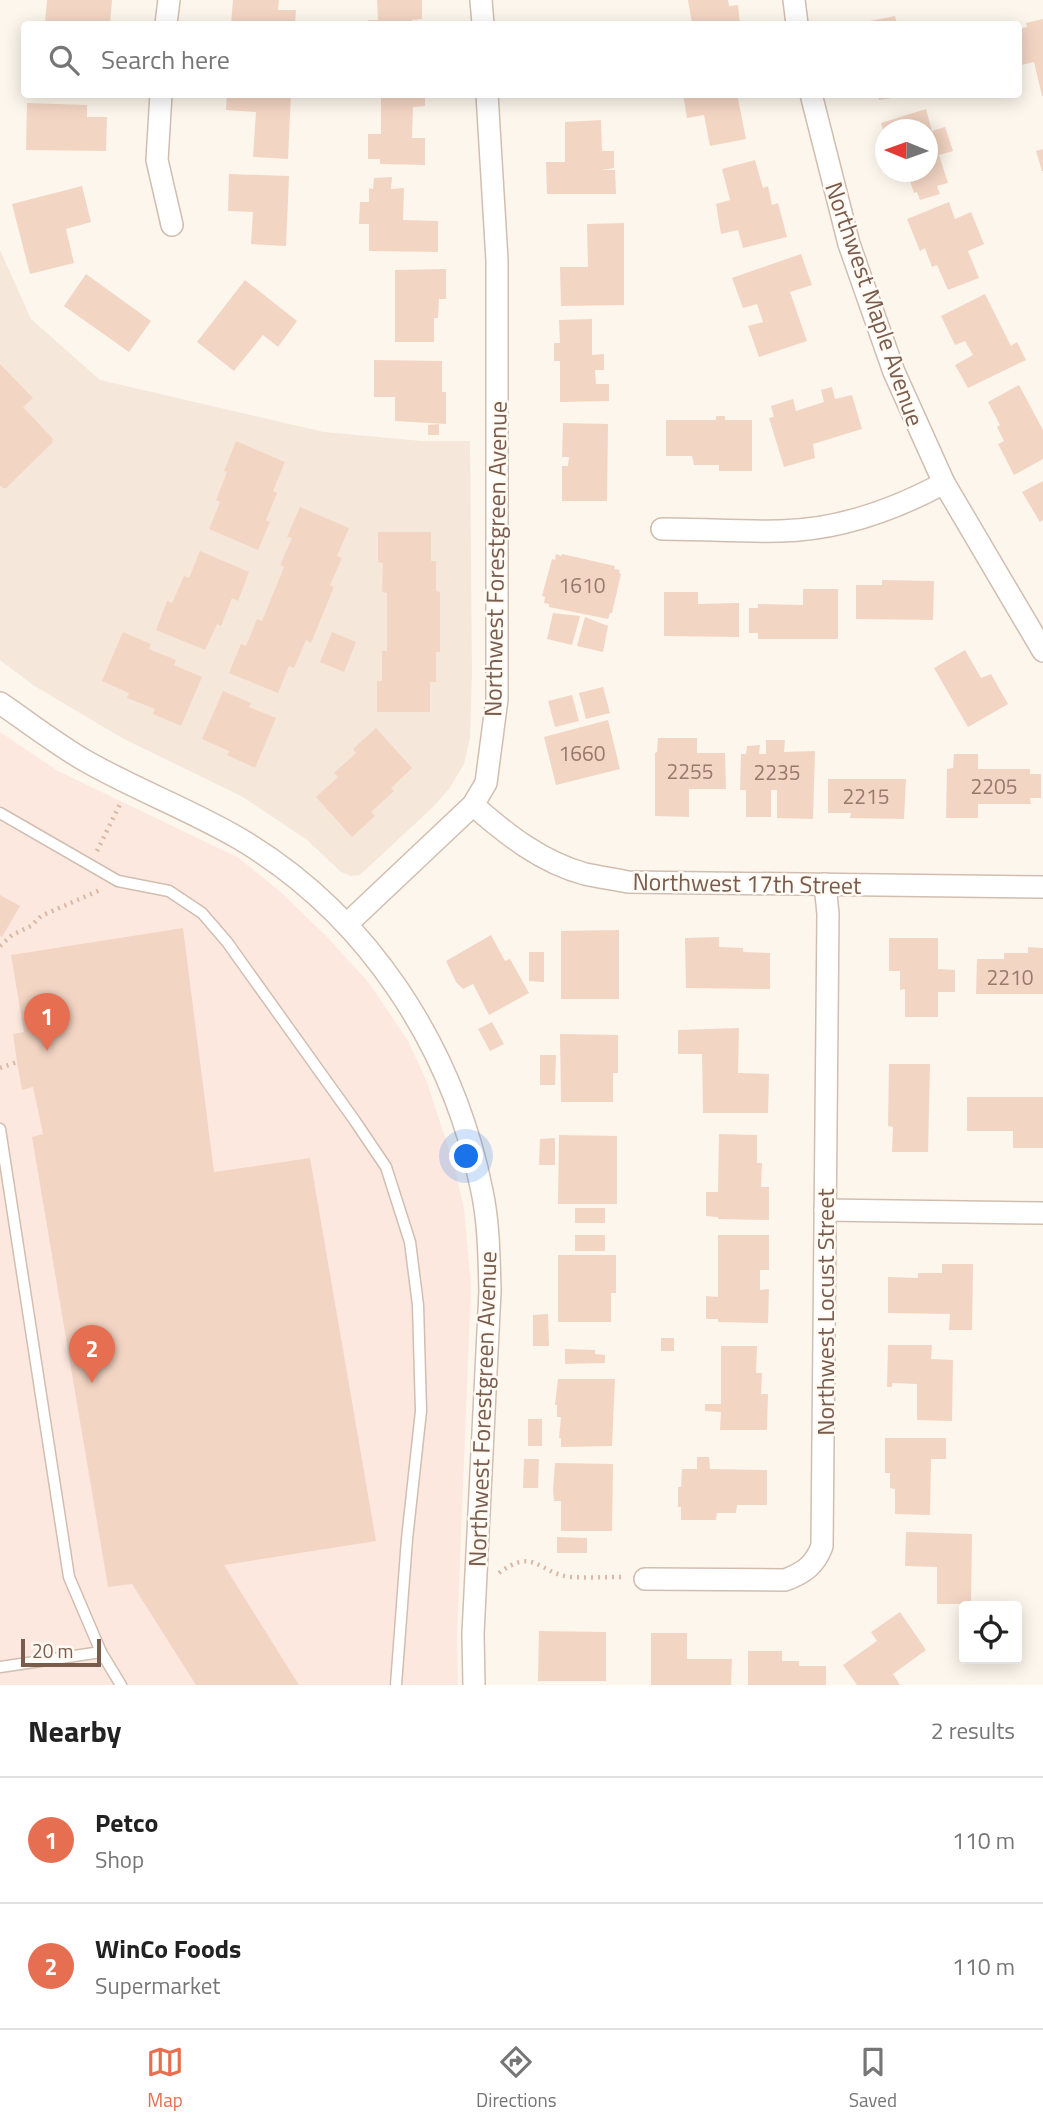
<!DOCTYPE html>
<style>
:root{--surface:#fff;--page:#f2f2f2;--text:#222;--muted:#767676;--line:#e0e0e0;--accent:#e76f51}
body{margin:0;font-family:"Titillium Web",sans-serif;background:var(--page);color:var(--text)}
.controls{position:absolute;right:21px;bottom:21px;display:grid;overflow:hidden;border-radius:7px;box-shadow:0 4px 18px #0003}
.controls button{width:63px;height:63px;display:grid;place-items:center;padding:0;border:0;border-bottom:2px solid var(--line);background:var(--surface);color:var(--text);font:35px sans-serif}
.compass{position:absolute;left:875px;top:119px;width:63px;height:63px;border-radius:50%;background:var(--surface);box-shadow:0 4px 18px #0003;rotate:271deg}
.scale{position:absolute;left:21px;bottom:18px;width:80px;box-sizing:border-box;padding-left:7px;border:4px solid #7a5c4d;border-top:0;font-size:19px;line-height:24px;white-space:nowrap;color:#7a5c4d;-webkit-text-stroke:5px #fffaf3;paint-order:stroke}
.you{position:absolute;left:467px;top:1157px;width:24px;height:24px;margin:-18px;border:5px solid #fff;border-radius:50%;background:#1a73e8;box-shadow:0 0 0 10px #1a73e833}
.badge{display:grid;place-items:center;width:46px;height:46px;border-radius:50%;background:var(--accent);color:#fff;font-size:23px;font-weight:700}
.pin{position:absolute;translate:-50% -58px;filter:drop-shadow(0 2px 4px #0008)}
.pin::after{content:'';position:absolute;top:37px;width:24px;height:21px;background:inherit;clip-path:polygon(0 0,100% 0,50% 100%)}
.list{margin:0;padding:0;list-style:none}
h2{display:flex;justify-content:space-between;align-items:center;height:91px;margin:0;padding:0 28px;font-size:30px}
h2 small{font-size:23px;font-weight:400;color:var(--muted)}
.list li{display:grid;grid-template-columns:46px 1fr auto;gap:21px;align-items:center;box-sizing:border-box;height:126px;padding:0 28px;border-top:2px solid var(--line)}
.list b{display:block;font-size:26px;white-space:nowrap}
.list p{margin:0;font-size:23px;white-space:nowrap;color:var(--muted)}
.list em{font-size:23px;font-style:normal;color:var(--muted)}
.icon{flex:none;width:38px;height:38px;fill:none;stroke:currentColor;stroke-width:2;stroke-linecap:round;stroke-linejoin:round}
.map{position:relative;flex:none;width:1043px;height:1685px;overflow:hidden}
.search{position:absolute;background:var(--surface);box-shadow:0 4px 18px #0003;left:21px;right:21px;top:21px;height:77px;display:flex;align-items:center;gap:18px;box-sizing:border-box;padding:0 24px;border-radius:7px;color:var(--muted);font-size:26px}
.sheet{height:343px;background:var(--surface)}
nav{display:flex;justify-content:space-around;align-items:center;box-sizing:border-box;height:98px;border-top:2px solid var(--line);background:var(--surface);font-size:19px;color:var(--muted)}
nav a{display:grid;justify-items:center;gap:4px}
nav .on{color:var(--accent)}
.map>svg:first-child{display:block}
.residential{fill:#f5e8da}
.commercial{fill:#fde8e0}
.building{fill:#f3d5c3}
.lines{fill:none;stroke-linecap:round;stroke-linejoin:round}
.service-casing{stroke:#d1beb0;stroke-width:13}
.minor-casing{stroke:#d1beb0;stroke-width:24}
.path{stroke:#d9b8a5;stroke-width:4.5;stroke-dasharray:2 5;stroke-linecap:butt}
.service{stroke:#fff;stroke-width:10}
.minor{stroke:#fff;stroke-width:21}
.labels{text-anchor:middle;dominant-baseline:central;stroke-width:5;stroke-linejoin:round;paint-order:stroke}
.number-label{font-size:21px;fill:#987a6a}
.street-label{font-size:24px;fill:#7a5c4d;stroke:#fffaf3}
</style>
<div class="map">
<svg width="1043" height="1685" viewBox="0 0 1043 1685">
<rect width="100%" height="100%" fill="#fdf6ec"/>
<polygon class="residential" points="0,250 31,319 100,380 324,432 422,441 470,441 472,674 470,738 464,764 449,789 433,807 360,875 351,876 341,872 307,840 243,797 122,738 33,685 0,660"/>
<polygon class="commercial" points="0,732 58,771 239,858 283,894 328,938 369,983 408,1041 427,1082 454,1165 464,1208 471,1286 457,1637 458,1685 0,1685"/>
<g class="building">
<polygon points="47,0 112,0 110,24 45,24"/>
<polygon points="233,0 279,0 278,10 296,10 295,24 231,24"/>
<polygon points="377,0 422,0 422,19 412,20 412,24 368,24 368,20 378,20"/>
<polygon points="688,0 728,0 729,6 738,5 740,24 692,24"/>
<polygon points="895,16 897,24 860,24 860,23"/>
<polygon points="1043,19 1043,96 1042,96 1034,62 1021,65 1018,29 1027,27 1026,23"/>
<polygon points="227,94 291,94 288,159 253,157 256,112 226,110"/>
<polygon points="381,94 425,94 425,106 413,107 412,138 425,138 425,165 380,164 380,159 368,159 368,134 381,134"/>
<polygon points="683,94 737,94 746,139 710,146 704,115 687,118"/>
<polygon points="878,94 904,94 904,96 879,100"/>
<polygon points="27,103 87,105 87,117 107,117 106,151 26,150"/>
<polygon points="926,109 932,131 945,127 953,151 939,155 948,183 937,186 940,194 920,200 917,192 914,193 907,172 928,172 928,130 886,130 885,137 881,123"/>
<polygon points="601,120 602,151 614,151 614,168 602,170 615,170 616,194 547,194 546,162 565,162 565,122"/>
<polygon points="1043,149 1043,171 1042,171 1036,151"/>
<polygon points="755,160 763,188 768,186 772,205 778,203 787,237 743,248 738,230 721,234 716,204 730,200 722,169"/>
<polygon points="229,174 289,176 286,246 251,244 253,212 228,211"/>
<polygon points="392,177 391,189 404,188 403,220 438,221 438,252 369,251 369,224 359,224 360,202 369,202 369,188 373,189 374,178"/>
<polygon points="82,186 91,222 66,229 74,263 30,274 12,204"/>
<polygon points="949,202 955,219 971,212 984,244 968,251 979,278 948,290 937,265 932,267 925,248 920,251 907,219"/>
<polygon points="624,223 624,305 561,306 560,267 588,267 587,224"/>
<polygon points="801,254 812,285 790,292 807,341 759,357 748,326 763,322 757,304 743,308 732,278"/>
<polygon points="446,269 446,299 439,299 438,318 434,318 434,342 395,342 395,270"/>
<polygon points="86,274 151,321 129,352 64,306"/>
<polygon points="245,280 297,321 278,347 263,335 234,371 197,342"/>
<polygon points="985,294 1011,346 1017,342 1026,360 968,388 955,365 973,355 965,341 955,345 941,316"/>
<polygon points="592,319 592,355 604,354 604,370 595,370 596,384 609,384 609,401 560,402 560,361 554,361 554,343 560,343 559,320"/>
<polygon points="374,360 442,361 442,392 446,392 446,424 395,421 395,397 374,397"/>
<polygon points="0,364 33,398 23,407 53,439 52,441 53,442 6,488 3,488 0,485"/>
<polygon points="1019,385 1043,430 1043,459 1014,475 998,444 1004,441 997,427 1000,425 988,402"/>
<polygon points="832,387 835,399 852,395 862,429 813,444 815,458 784,467 769,418 774,417 771,406 793,399 796,411 824,402 821,390"/>
<polygon points="716,416 725,416 725,420 752,420 752,471 719,471 719,465 694,465 692,456 666,456 666,420 716,420"/>
<polygon points="563,423 608,424 607,501 562,501 562,466 568,466 569,457 562,457"/>
<polygon points="439,424 439,435 428,435 428,425"/>
<polygon points="236,441 285,462 273,491 277,493 266,520 270,522 258,550 209,529 220,502 216,500 227,472 224,471"/>
<polygon points="1043,481 1043,520 1040,522 1022,492"/>
<polygon points="300,507 349,528 337,556 342,558 330,585 334,587 311,643 306,640 294,668 289,666 278,693 229,673 241,644 246,646 257,619 262,621 284,567 280,565 292,538 287,537"/>
<polygon points="378,532 431,532 431,561 436,561 436,591 440,592 440,652 436,652 436,682 430,682 430,712 377,712 377,681 382,681 382,651 387,651 387,593 382,592 383,563 378,562"/>
<polygon points="200,551 249,572 238,601 232,598 221,626 217,624 205,650 156,630 167,601 172,603 184,576 189,578"/>
<polygon points="556,554 561,556 562,554 615,566 614,569 620,570 619,573 621,574 612,613 610,613 608,619 549,607 549,604 544,603 545,597 542,596 552,559 555,560"/>
<polygon points="882,580 934,581 933,620 856,619 856,585 882,585"/>
<polygon points="803,589 838,589 838,639 758,639 758,633 749,633 749,608 758,608 758,604 803,605"/>
<polygon points="664,592 698,592 698,604 739,603 739,637 664,636"/>
<polygon points="553,613 580,616 572,645 547,639"/>
<polygon points="585,617 608,626 603,652 577,646"/>
<polygon points="123,632 151,644 149,649 176,660 174,665 202,677 181,726 153,714 155,709 127,698 129,693 102,681"/>
<polygon points="332,632 356,642 344,672 320,662"/>
<polygon points="965,650 981,678 991,674 1008,704 968,727 934,668"/>
<polygon points="603,687 610,713 586,719 579,693"/>
<polygon points="223,691 251,703 249,707 276,718 255,768 227,755 229,751 202,739"/>
<polygon points="572,695 579,721 555,727 548,701"/>
<polygon points="608,720 620,769 556,785 544,737"/>
<polygon points="376,728 412,768 391,788 394,791 371,812 375,816 352,837 316,797 338,777 334,773 356,753 353,749"/>
<polygon points="658,738 697,738 697,753 725,753 726,789 689,789 689,817 655,816 655,753 657,752"/>
<polygon points="766,740 785,740 784,752 815,751 813,819 777,818 777,790 771,790 771,817 746,817 746,790 740,790 741,754 746,754 747,746 760,745 759,754 766,754"/>
<polygon points="954,754 978,754 978,769 1030,769 1030,774 1041,774 1041,798 1030,798 1031,804 978,804 978,818 946,818 947,769 953,768"/>
<polygon points="828,779 906,779 904,819 850,818 851,813 828,813"/>
<polygon points="0,895 20,906 2,937 0,936"/>
<polygon points="183,928 214,1172 310,1158 376,1541 224,1565 299,1685 196,1685 132,1584 108,1587 32,1137 43,1134 33,1087 22,1090 17,1062 13,1034 24,1032 11,955"/>
<polygon points="619,930 619,999 561,999 561,931"/>
<polygon points="491,935 505,961 510,959 529,993 489,1015 473,984 463,989 456,982 446,961"/>
<polygon points="719,937 719,947 743,948 743,952 770,953 770,989 686,988 685,938"/>
<polygon points="889,938 938,938 938,969 955,970 955,992 938,992 938,1017 905,1017 905,989 900,990 900,971 889,971"/>
<polygon points="1028,947 1043,948 1043,994 976,994 977,959 1004,959 1004,953 1028,953"/>
<polygon points="529,952 544,952 544,982 529,981"/>
<polygon points="492,1022 504,1044 490,1051 478,1029"/>
<polygon points="739,1028 738,1073 769,1074 768,1113 703,1113 702,1054 678,1054 678,1030"/>
<polygon points="560,1034 618,1035 618,1073 613,1073 613,1102 561,1102"/>
<polygon points="540,1055 556,1055 555,1085 540,1085"/>
<polygon points="889,1064 930,1064 928,1152 892,1152 893,1127 888,1126"/>
<polygon points="967,1097 1043,1097 1043,1148 1013,1148 1013,1131 967,1131"/>
<polygon points="719,1134 757,1135 757,1163 762,1163 761,1187 769,1187 769,1220 718,1219 718,1217 706,1216 706,1192 718,1192"/>
<polygon points="559,1135 617,1136 617,1204 558,1204"/>
<polygon points="555,1138 555,1165 539,1165 540,1139"/>
<rect x="575" y="1208" width="30" height="15"/>
<rect x="575" y="1235" width="30" height="16"/>
<polygon points="718,1235 769,1235 769,1270 760,1270 760,1290 769,1289 768,1323 718,1322 718,1319 706,1319 706,1296 718,1297"/>
<polygon points="558,1255 616,1255 616,1293 611,1293 611,1322 558,1322"/>
<polygon points="942,1264 973,1264 972,1330 949,1330 950,1314 888,1313 888,1277 918,1278 918,1273 942,1273"/>
<polygon points="548,1314 549,1346 533,1346 533,1315"/>
<rect x="661" y="1338" width="13" height="13"/>
<polygon points="888,1345 932,1345 931,1359 953,1360 952,1421 917,1420 917,1384 892,1383 892,1387 887,1387"/>
<polygon points="721,1346 757,1346 756,1373 762,1373 761,1394 768,1394 767,1430 720,1430 721,1412 705,1411 705,1404 721,1404"/>
<polygon points="565,1349 595,1350 595,1354 605,1355 605,1363 565,1364"/>
<polygon points="558,1379 615,1379 612,1446 561,1447 561,1438 559,1438 561,1417 557,1417 557,1405 555,1405"/>
<rect x="528" y="1419" width="14" height="27"/>
<polygon points="885,1438 946,1438 946,1459 931,1459 930,1515 895,1514 895,1489 890,1488 890,1473 885,1473"/>
<polygon points="697,1457 709,1457 710,1469 767,1470 767,1505 737,1505 736,1513 717,1513 716,1520 681,1520 681,1507 678,1507 678,1487 681,1487 682,1469 697,1469"/>
<polygon points="524,1459 539,1459 538,1488 523,1488"/>
<polygon points="555,1463 613,1464 612,1531 561,1531 561,1501 554,1501 553,1490"/>
<polygon points="906,1532 972,1534 971,1604 937,1604 937,1567 905,1566"/>
<polygon points="557,1537 587,1538 587,1553 557,1553"/>
<polygon points="900,1612 926,1650 893,1674 900,1685 857,1685 843,1665 877,1641 871,1632"/>
<polygon points="539,1631 606,1632 606,1681 538,1681"/>
<polygon points="651,1633 687,1633 687,1659 732,1659 731,1685 651,1685"/>
<polygon points="748,1651 782,1651 782,1661 799,1661 799,1666 826,1666 826,1685 748,1685"/>
</g>
<g class="lines">
<defs>
<g id="service">
<polyline points="0,813 118,881 169,891 202,913 227,942 355,1121 386,1167 410,1242 418,1305 421,1411 407,1539 396,1685"/>
<polyline points="0,1129 69,1577 101,1652 121,1685"/>
<polyline points="0,1667 101,1652"/>
</g>
<g id="minor">
<polyline points="481,0 483,24"/>
<polyline points="794,0 797,24"/>
<polyline points="166,24 169,0"/>
<polyline points="161,94 157,160 172,225"/>
<polyline points="811,94 849,244 894,372 944,483 1043,651"/>
<path d="M662,529C701,529 741,532 780,531C838,530 894,510 944,483"/>
<path d="M0,703C28,722 55,743 84,760C134,789 189,809 240,839C368,915 453,1047 482,1191C489,1224 489,1258 490,1291L473,1634L474,1685"/>
<path d="M473,805C506,834 541,862 585,874C599,877 613,879 628,882L1043,887"/>
<polyline points="347,924 473,805 486,783 497,699 497,260 487,94"/>
<polyline points="825,1210 1043,1213"/>
<path d="M645,1579L785,1580C804,1573 815,1565 822,1546L828,914L825,884"/>
</g>
</defs>
<use href="#service" class="service-casing"/>
<use href="#minor" class="minor-casing"/>
<g class="path">
<polyline points="97,851 121,802"/>
<polyline points="0,946 12,935 31,926 41,916 100,890"/>
<polyline points="0,1068 17,1062"/>
<path d="M499,1573C535,1546 539,1574 571,1577C587,1578 604,1577 621,1577"/>
</g>
<use href="#service" class="service"/>
<use href="#minor" class="minor"/>
</g>
<g class="labels">
<g class="number-label">
<text x="582" y="585">1610</text>
<text x="582" y="753">1660</text>
<text x="690" y="771">2255</text>
<text x="777" y="772">2235</text>
<text x="994" y="786">2205</text>
<text x="866" y="796">2215</text>
<text x="1010" y="977">2210</text>
</g>
<g class="street-label">
<text transform="translate(875 304) rotate(71)">Northwest Maple Avenue</text>
<text transform="translate(495 559) rotate(-89)">Northwest Forestgreen Avenue</text>
<text transform="translate(747 883) rotate(1)">Northwest 17th Street</text>
<text transform="translate(825 1312) rotate(-90)">Northwest Locust Street</text>
<text transform="translate(482 1409) rotate(-88)">Northwest Forestgreen Avenue</text>
</g>
</g>
</svg>
<div class="controls">
<button><svg class="icon" aria-label="locate" viewBox="0 0 24 24"><circle cx="12" cy="12" r="6"/><path d="M12 2v4M12 18v4M2 12h4M18 12h4"/></svg></button>
</div>
<svg class="compass" viewBox="-18 -18 36 36"><path d="M0-13l5 13h-10z" fill="#e53935"/><path d="M0 13l5-13h-10z" fill="#767676"/></svg>
<div class="scale">20 m</div>
<div class="you"></div>
<div class="pin badge" style="left:47px;top:1051px">1</div>
<div class="pin badge" style="left:92px;top:1383px">2</div>
<div class="search"><svg class="icon" aria-label="search" viewBox="0 0 24 24"><circle cx="10" cy="10" r="6"/><path d="M15 15l6 6"/></svg>Search here</div>
</div>
<section class="sheet">
<h2>Nearby<small>2 results</small></h2>
<ul class="list">
<li><span class="badge">1</span><div><b>Petco</b><p>Shop</p></div><em>110 m</em></li>
<li><span class="badge">2</span><div><b>WinCo Foods</b><p>Supermarket</p></div><em>110 m</em></li>
</ul>
</section>
<nav>
<a class="on"><svg class="icon" aria-label="map" viewBox="0 0 24 24"><path d="M3 6l6-2 6 2 6-2v14l-6 2-6-2-6 2zM9 4v14M15 6v14"/></svg>Map</a>
<a><svg class="icon" aria-label="directions" viewBox="0 0 24 24"><path d="M12 3l9 9-9 9-9-9zM9 14v-3h6M13 9l2 2-2 2"/></svg>Directions</a>
<a><svg class="icon" aria-label="saved" viewBox="0 0 24 24"><path d="M7 4h10v16l-5-4-5 4z"/></svg>Saved</a>
</nav>
